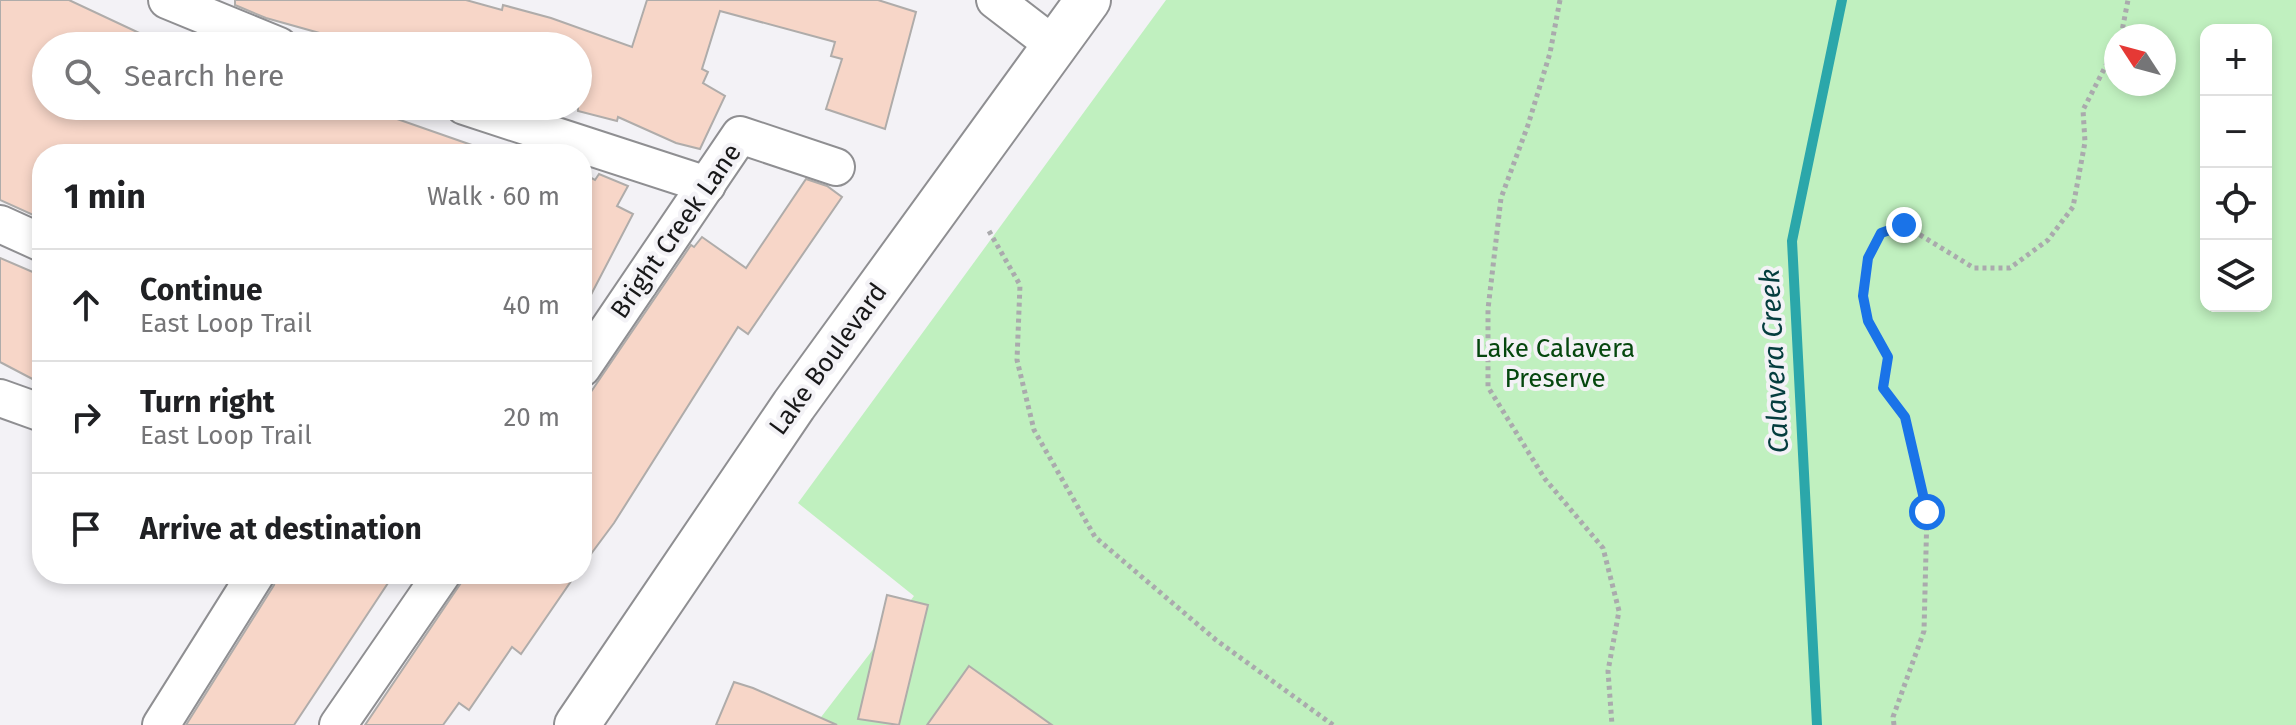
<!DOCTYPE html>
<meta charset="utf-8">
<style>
:root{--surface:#fff;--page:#f2f2f2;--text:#202124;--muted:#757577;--line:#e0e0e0}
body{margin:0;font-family:"Fira Sans",sans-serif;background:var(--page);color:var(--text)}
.controls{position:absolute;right:24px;top:24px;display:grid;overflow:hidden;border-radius:16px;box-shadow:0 4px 12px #0003}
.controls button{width:72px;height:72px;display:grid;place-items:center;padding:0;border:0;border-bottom:2px solid var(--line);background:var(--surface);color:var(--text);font:40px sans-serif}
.compass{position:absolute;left:2104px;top:24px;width:72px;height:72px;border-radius:50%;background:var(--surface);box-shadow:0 4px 12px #0003;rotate:306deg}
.stop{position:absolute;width:24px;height:24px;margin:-18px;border:6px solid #1a73e8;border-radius:50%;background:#fff}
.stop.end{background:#1a73e8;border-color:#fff;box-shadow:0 2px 8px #0008}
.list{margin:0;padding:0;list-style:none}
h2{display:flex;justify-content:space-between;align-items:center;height:104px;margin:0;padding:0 32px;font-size:34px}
h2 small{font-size:26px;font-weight:400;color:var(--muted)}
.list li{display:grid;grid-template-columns:52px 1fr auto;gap:24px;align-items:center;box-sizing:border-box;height:112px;padding:0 32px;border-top:2px solid var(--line)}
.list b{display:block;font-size:30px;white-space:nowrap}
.list p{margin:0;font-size:26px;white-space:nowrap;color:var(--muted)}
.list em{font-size:26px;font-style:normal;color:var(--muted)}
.icon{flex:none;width:44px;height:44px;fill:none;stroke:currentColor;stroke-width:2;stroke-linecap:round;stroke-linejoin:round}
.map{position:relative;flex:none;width:2296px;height:725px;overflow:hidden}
.search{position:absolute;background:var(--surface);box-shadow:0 4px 12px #0003;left:32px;top:32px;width:560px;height:88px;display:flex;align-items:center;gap:20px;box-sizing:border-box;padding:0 28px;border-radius:44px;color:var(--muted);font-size:30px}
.panel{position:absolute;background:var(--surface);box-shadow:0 4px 12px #0003;left:32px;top:144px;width:560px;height:440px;border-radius:32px}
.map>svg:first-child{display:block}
.green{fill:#c0f0bf;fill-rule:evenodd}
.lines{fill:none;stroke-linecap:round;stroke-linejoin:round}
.stream{stroke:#2ba7aa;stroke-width:10}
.building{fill:#f7d6c8;stroke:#afacaa;stroke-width:2}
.minor-casing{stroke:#8f8f92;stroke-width:40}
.secondary-casing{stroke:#8f8f92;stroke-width:48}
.path{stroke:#aaaaad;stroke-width:5;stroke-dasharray:4 4;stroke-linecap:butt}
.minor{stroke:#fff;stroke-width:36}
.secondary{stroke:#fff;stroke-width:44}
.route{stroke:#1a73e8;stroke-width:10}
.labels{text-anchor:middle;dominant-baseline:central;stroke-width:8;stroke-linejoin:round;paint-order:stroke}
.street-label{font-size:26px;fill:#181819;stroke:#f3f2f6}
.park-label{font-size:26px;fill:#05470e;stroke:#f3f2f6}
.water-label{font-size:28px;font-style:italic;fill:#043d3e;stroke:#f3f2f6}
</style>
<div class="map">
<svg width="2296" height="725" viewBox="0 0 2296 725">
<rect width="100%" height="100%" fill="#f3f2f6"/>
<path class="green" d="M1166,0H2296V725H815L914,596L798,503ZM2206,30H2266V306H2206ZM2116,36H2164V84H2116Z"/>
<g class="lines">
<polyline class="stream" points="1817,725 1792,241 1842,0"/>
</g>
<g class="building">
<polygon points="0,0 69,0 167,46 46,46 46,106 312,106 334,113 336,106 360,106 486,150 485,154 42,154 42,219 0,200"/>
<polygon points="235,0 466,0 502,10 503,5 551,18 632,47 647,0 878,0 916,12 885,129 826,109 842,59 831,56 835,42 720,11 702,69 708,72 703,83 725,96 700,149 676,143 618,117 617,121 578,111 578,46 346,46 348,41 266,18 235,5"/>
<polygon points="582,173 595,180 599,174 628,186 617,206 633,214 582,312"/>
<polygon points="806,179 827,186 842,197 748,334 738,327 614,523 582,566 582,405 691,245 694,247 702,237 746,268"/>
<polygon points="0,258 42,276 42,384 0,362"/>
<polygon points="277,574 394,574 294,725 186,725 274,585"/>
<polygon points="467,574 576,574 521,654 512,647 469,710 459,703 443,725 365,725"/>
<polygon points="887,595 928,605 899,725 858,719"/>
<polygon points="969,666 1052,725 927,725"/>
<polygon points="734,682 753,688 837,725 716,725"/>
</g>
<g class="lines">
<defs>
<g id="minor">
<polyline points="167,0 279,46"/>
<polyline points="995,0 1055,46"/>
<polyline points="464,106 707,185"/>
<polyline points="0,224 42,243"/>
<polyline points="582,368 740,135 836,167"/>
<polyline points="0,398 42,413"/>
<polyline points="161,725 256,574"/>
<polyline points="338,725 442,574"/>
</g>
<polyline id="secondary" points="577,725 794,405 1088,0"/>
</defs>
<use href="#minor" class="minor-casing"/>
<use href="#secondary" class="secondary-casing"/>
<g class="path">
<polyline points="1560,0 1550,53 1528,125 1501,198 1488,309 1488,387 1545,479 1603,548 1619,611 1608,671 1612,725"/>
<polyline points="2121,36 2128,0"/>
<polyline points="989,231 1020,285 1017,360 1034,430 1095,537 1216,640 1333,725"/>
<polyline points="1894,725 1893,717 1924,631 1927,512 1905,417 1883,388 1888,357 1868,321 1863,296 1868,258 1881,233 1904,225 1974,268 2010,268 2048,240 2073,207 2085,142 2083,110 2116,46"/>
</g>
<use href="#minor" class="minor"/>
<use href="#secondary" class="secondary"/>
</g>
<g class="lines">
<polyline class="route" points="1904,225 1881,233 1868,258 1863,296 1868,321 1888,357 1883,388 1905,417 1927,512"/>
</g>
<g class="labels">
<g class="street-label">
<text transform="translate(676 231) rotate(-55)">Bright Creek Lane</text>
<text transform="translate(828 359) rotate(-54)">Lake Boulevard</text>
</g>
<g class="park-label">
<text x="1555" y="348">Lake Calavera<tspan x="1555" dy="30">Preserve</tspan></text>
</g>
<g class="water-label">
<text transform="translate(1774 361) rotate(-93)">Calavera Creek</text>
</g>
</g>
</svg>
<div class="controls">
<button>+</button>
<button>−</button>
<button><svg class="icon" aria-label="locate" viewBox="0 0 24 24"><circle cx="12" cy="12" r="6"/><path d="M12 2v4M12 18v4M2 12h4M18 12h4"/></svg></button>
<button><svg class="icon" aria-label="layers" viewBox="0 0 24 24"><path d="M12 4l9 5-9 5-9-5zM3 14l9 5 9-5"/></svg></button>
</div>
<svg class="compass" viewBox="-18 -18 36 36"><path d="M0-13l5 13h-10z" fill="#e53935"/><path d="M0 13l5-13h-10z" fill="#757577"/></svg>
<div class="stop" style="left:1927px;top:512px"></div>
<div class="stop end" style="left:1904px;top:225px"></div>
<div class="search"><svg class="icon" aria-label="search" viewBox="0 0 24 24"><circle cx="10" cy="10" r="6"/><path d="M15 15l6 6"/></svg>Search here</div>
<section class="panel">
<h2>1 min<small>Walk · 60 m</small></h2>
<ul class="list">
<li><svg class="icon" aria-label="ahead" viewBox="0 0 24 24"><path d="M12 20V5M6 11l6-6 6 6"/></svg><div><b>Continue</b><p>East Loop Trail</p></div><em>40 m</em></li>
<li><svg class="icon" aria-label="right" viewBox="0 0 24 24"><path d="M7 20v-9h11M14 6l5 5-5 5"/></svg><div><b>Turn right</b><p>East Loop Trail</p></div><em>20 m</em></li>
<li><svg class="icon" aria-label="arrive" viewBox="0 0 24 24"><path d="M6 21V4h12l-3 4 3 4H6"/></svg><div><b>Arrive at destination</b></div></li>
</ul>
</section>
</div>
